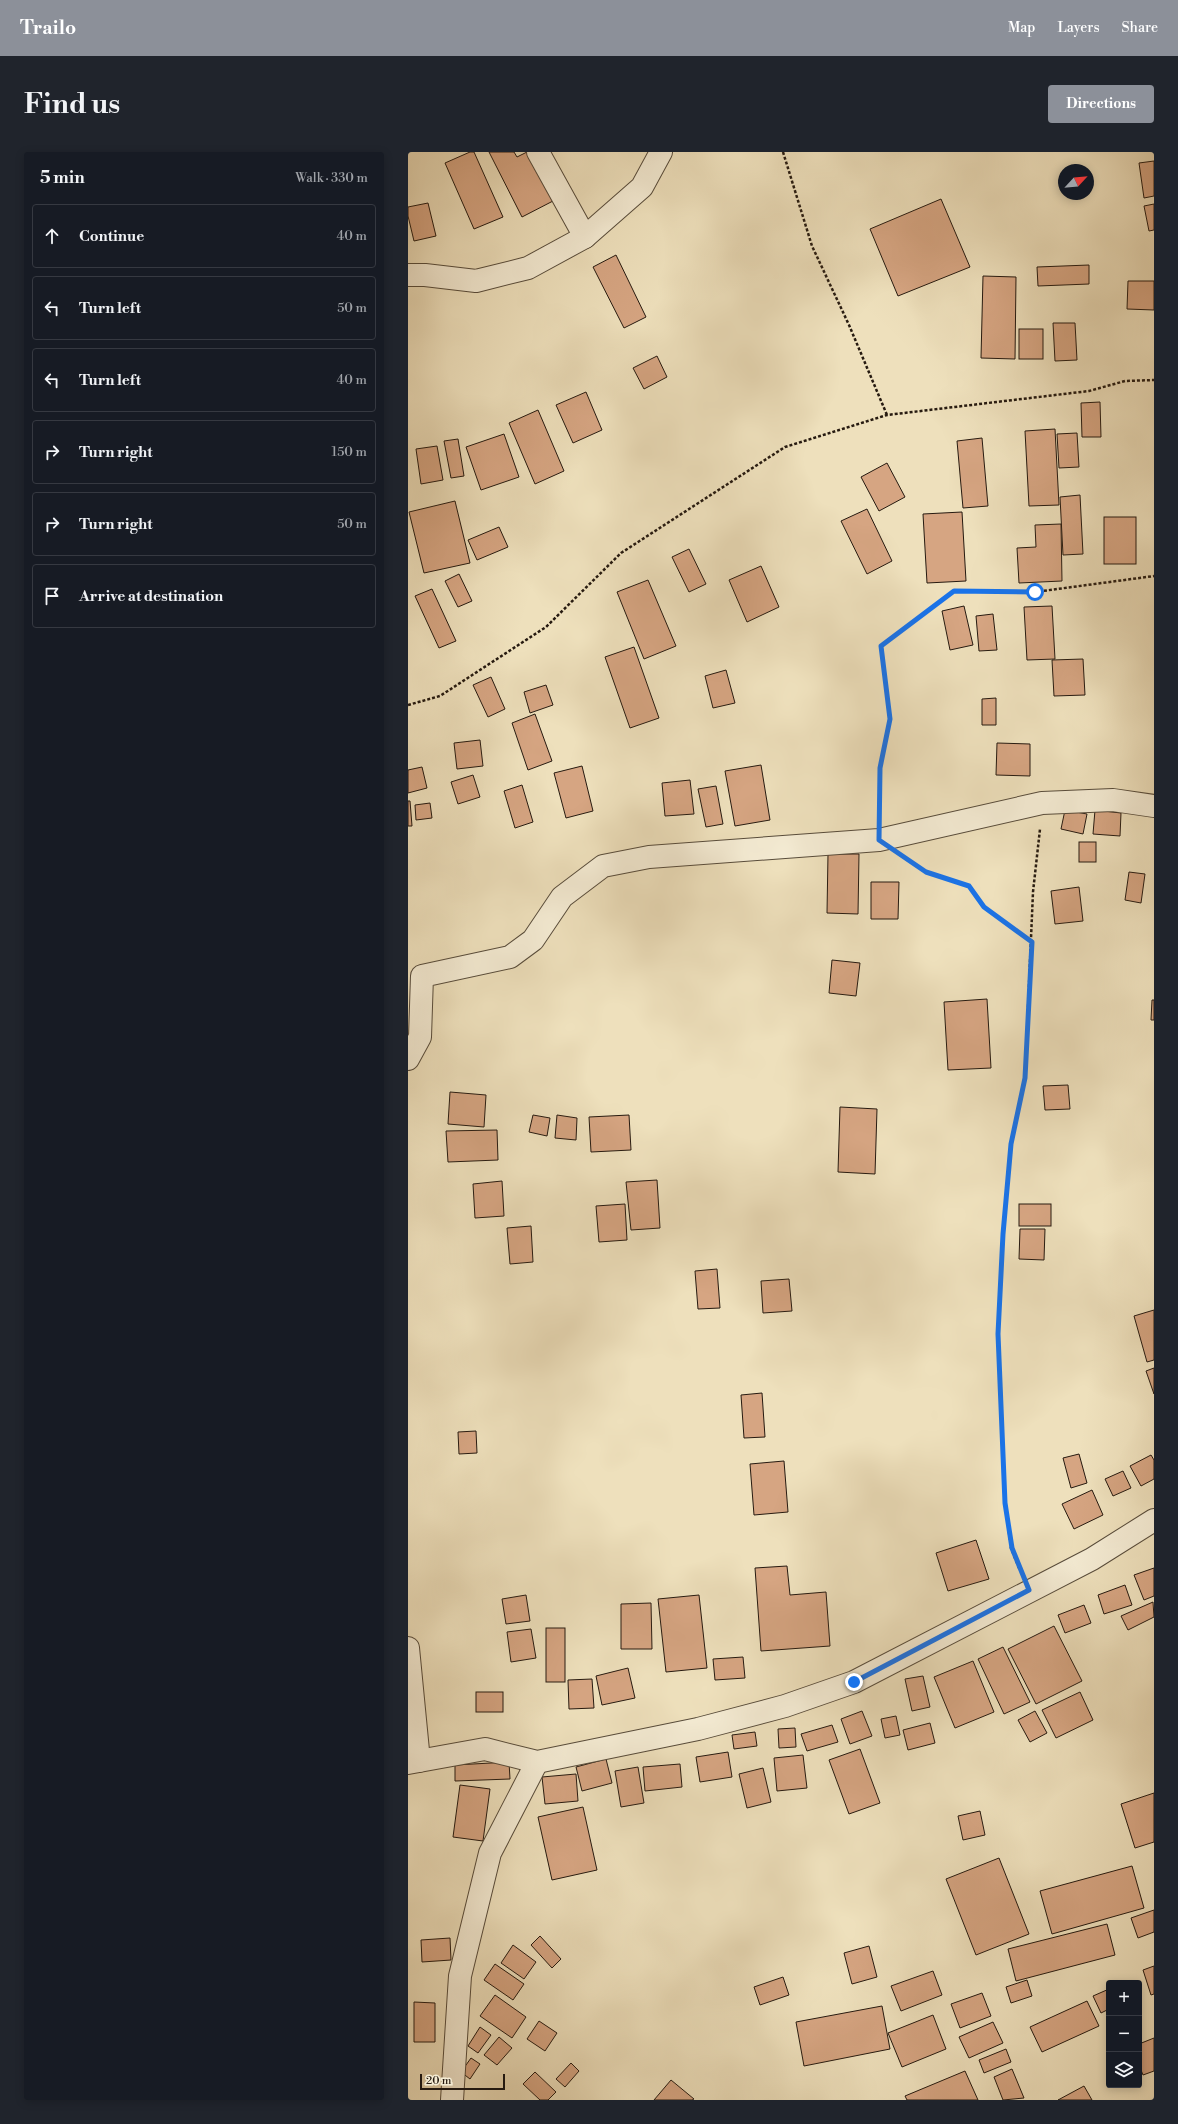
<!DOCTYPE html>
<meta charset="utf-8">
<style>
:root{--surface:#171b24;--page:#20242c;--text:#f1f3f6;--muted:#9ea1a6;--line:#363941;--accent:#8c9099}
body{margin:0;font-family:"Libre Bodoni",serif;background:var(--page);color:var(--text)}
.controls{position:absolute;right:12px;bottom:12px;display:grid;overflow:hidden;border-radius:4px;box-shadow:0 2px 10px #0003}
.controls button{width:36px;height:36px;display:grid;place-items:center;padding:0;border:0;border-bottom:1px solid var(--line);background:var(--surface);color:var(--text);font:20px sans-serif}
.compass{position:absolute;left:650px;top:12px;width:36px;height:36px;border-radius:50%;background:var(--surface);box-shadow:0 2px 10px #0003;rotate:64deg}
.scale{position:absolute;left:12px;bottom:10px;width:85px;box-sizing:border-box;padding-left:4px;border:2px solid #261a10;border-top:0;font-size:11px;line-height:14px;white-space:nowrap;color:#261a10;-webkit-text-stroke:3px #f4ebd3;paint-order:stroke}
.stop{position:absolute;width:12px;height:12px;margin:-9px;border:3px solid #1a73e8;border-radius:50%;background:#fff}
.stop.end{background:#1a73e8;border-color:#fff;box-shadow:0 1px 4px #0008}
.list{margin:0;padding:0;list-style:none}
h2{display:flex;justify-content:space-between;align-items:center;height:52px;margin:0;padding:0 16px;font-size:17px}
h2 small{font-size:13px;font-weight:400;color:var(--muted)}
.list li{display:grid;grid-template-columns:26px 1fr auto;gap:12px;align-items:center;box-sizing:border-box;height:64px;margin:0 8px 8px;padding:0 8px;border:1px solid var(--line);border-radius:4px}
.list b{display:block;font-size:15px;white-space:nowrap}
.list em{font-size:13px;font-style:normal;color:var(--muted)}
.icon{flex:none;width:22px;height:22px;fill:none;stroke:currentColor;stroke-width:2;stroke-linecap:round;stroke-linejoin:round}
.map{position:relative;flex:none;width:746px;height:1948px;overflow:hidden;border-radius:4px}
header{display:flex;align-items:center;gap:24px;box-sizing:border-box;height:56px;padding:0 20px;background:var(--accent);color:#fff}
header strong{font-size:19px}
nav{display:flex;gap:22px;margin-inline-start:auto;font-size:14px}
.intro{display:flex;align-items:center;justify-content:space-between;box-sizing:border-box;height:96px;padding:0 24px}
h1{margin:0;font-size:28px}
.button{padding:10px 18px;border-radius:4px;background:var(--accent);color:#fff;font-size:14px;font-weight:700}
main{display:flex;gap:24px;padding:0 24px}
aside{flex:1;background:var(--surface);border-radius:4px;box-shadow:0 2px 10px #0003}
.map>svg:first-child{display:block}
.building{fill:#d6a582;stroke:#261a10}
.lines{fill:none;stroke-linecap:round;stroke-linejoin:round}
.minor-casing{stroke:#584c3b;stroke-width:24}
.path{stroke:#261a10;stroke-width:2.5;stroke-dasharray:3 2;stroke-linecap:butt}
.minor{stroke:#f4ebd3;stroke-width:22}
.route{stroke:#1a73e8;stroke-width:5}
</style>
<header>
<strong>Trailo</strong>
<nav><a>Map</a><a>Layers</a><a>Share</a></nav>
</header>
<div class="intro"><h1>Find us</h1><a class="button">Directions</a></div>
<main>
<aside>
<h2>5 min<small>Walk · 330 m</small></h2>
<ul class="list">
<li><svg class="icon" aria-label="ahead" viewBox="0 0 24 24"><path d="M12 20V5M6 11l6-6 6 6"/></svg><div><b>Continue</b></div><em>40 m</em></li>
<li><svg class="icon" aria-label="left" viewBox="0 0 24 24"><path d="M17 20v-9H6M10 6l-5 5 5 5"/></svg><div><b>Turn left</b></div><em>50 m</em></li>
<li><svg class="icon" aria-label="left" viewBox="0 0 24 24"><path d="M17 20v-9H6M10 6l-5 5 5 5"/></svg><div><b>Turn left</b></div><em>40 m</em></li>
<li><svg class="icon" aria-label="right" viewBox="0 0 24 24"><path d="M7 20v-9h11M14 6l5 5-5 5"/></svg><div><b>Turn right</b></div><em>150 m</em></li>
<li><svg class="icon" aria-label="right" viewBox="0 0 24 24"><path d="M7 20v-9h11M14 6l5 5-5 5"/></svg><div><b>Turn right</b></div><em>50 m</em></li>
<li><svg class="icon" aria-label="arrive" viewBox="0 0 24 24"><path d="M6 21V4h12l-3 4 3 4H6"/></svg><div><b>Arrive at destination</b></div></li>
</ul>
</aside>
<div class="map">
<svg width="746" height="1948" viewBox="0 0 746 1948">
<rect width="100%" height="100%" fill="#eee0bc"/>
<filter id="stains"><feTurbulence type="fractalNoise" baseFrequency=".005" numOctaves="4"/><feColorMatrix values="0 0 0 0 .2 0 0 0 0 .09 0 0 0 0 .02 0 0 0 .5 -.17"/></filter>
<radialGradient id="worn" r=".72"><stop offset=".6" stop-color="#630" stop-opacity="0"/><stop offset="1" stop-color="#630" stop-opacity=".3"/></radialGradient>
<g class="building">
<polygon points="62,0 66,0 95,65 66,77 37,11"/>
<polygon points="81,0 106,0 109,5 119,0 145,49 114,65"/>
<polygon points="746,9 746,44 736,46 731,11"/>
<polygon points="533,47 562,115 490,144 462,77"/>
<polygon points="20,51 28,84 6,89 0,64 0,55"/>
<polygon points="746,52 746,78 741,79 736,54"/>
<polygon points="208,103 238,165 216,176 185,115"/>
<polygon points="681,113 681,132 630,134 629,115"/>
<polygon points="575,124 608,125 607,207 573,206"/>
<polygon points="720,129 746,129 746,158 719,157"/>
<polygon points="645,171 667,171 669,208 647,209"/>
<rect x="611" y="177" width="24" height="30"/>
<polygon points="249,204 259,225 236,237 225,216"/>
<polygon points="178,240 194,278 165,291 148,253"/>
<polygon points="692,250 693,285 674,285 673,251"/>
<polygon points="130,258 156,319 127,332 101,271"/>
<polygon points="647,277 651,353 621,354 617,279"/>
<polygon points="669,281 671,315 651,316 649,282"/>
<polygon points="96,282 111,325 73,338 58,295"/>
<polygon points="574,286 580,354 555,356 549,289"/>
<polygon points="50,287 56,324 43,326 36,289"/>
<polygon points="29,294 35,328 13,332 8,297"/>
<polygon points="479,311 497,345 471,359 453,325"/>
<polygon points="672,343 675,402 655,403 652,345"/>
<polygon points="47,349 62,411 16,421 1,360"/>
<polygon points="459,357 484,409 459,422 433,369"/>
<polygon points="554,360 558,429 519,431 515,362"/>
<rect x="696" y="365" width="32" height="47"/>
<polygon points="653,372 654,429 611,431 609,396 628,395 627,373"/>
<polygon points="91,375 100,395 69,408 60,388"/>
<polygon points="281,397 298,432 281,440 264,405"/>
<polygon points="353,414 371,455 339,470 321,428"/>
<polygon points="51,422 64,449 50,455 37,429"/>
<polygon points="240,428 268,494 236,507 209,440"/>
<polygon points="24,437 48,489 31,496 7,444"/>
<polygon points="556,454 565,493 542,498 534,459"/>
<polygon points="644,454 647,507 619,508 616,455"/>
<polygon points="585,462 589,498 571,499 568,464"/>
<polygon points="226,495 251,566 222,576 197,505"/>
<polygon points="675,507 677,543 646,544 644,508"/>
<polygon points="318,518 327,551 305,556 297,524"/>
<polygon points="83,525 97,557 80,565 65,533"/>
<polygon points="138,533 145,553 122,561 116,540"/>
<polygon points="588,546 588,573 574,573 574,547"/>
<polygon points="127,562 144,609 120,618 104,571"/>
<polygon points="72,588 75,614 49,617 46,591"/>
<polygon points="589,591 622,592 622,624 588,623"/>
<polygon points="353,613 362,668 327,674 317,619"/>
<polygon points="174,614 185,659 158,666 146,621"/>
<polygon points="14,615 19,636 0,641 0,618"/>
<polygon points="65,623 72,645 50,652 43,630"/>
<polygon points="282,628 286,662 257,664 254,631"/>
<polygon points="114,633 125,670 107,676 96,639"/>
<polygon points="308,634 315,672 298,675 290,637"/>
<polygon points="0,649 2,649 4,674 0,674"/>
<polygon points="22,651 24,666 8,668 7,653"/>
<polygon points="657,658 679,662 675,682 653,677"/>
<polygon points="687,658 713,661 712,684 685,682"/>
<rect x="671" y="690" width="17" height="20"/>
<polygon points="420,702 451,702 450,762 419,761"/>
<polygon points="721,720 737,722 733,751 717,748"/>
<polygon points="463,730 491,730 490,767 463,767"/>
<polygon points="671,735 675,769 647,772 643,739"/>
<polygon points="424,808 452,811 448,844 421,841"/>
<polygon points="579,847 583,916 540,918 536,850"/>
<polygon points="744,848 746,848 746,868 743,868"/>
<polygon points="660,933 662,957 637,958 635,934"/>
<polygon points="42,940 78,943 76,975 40,972"/>
<polygon points="432,955 469,957 467,1022 430,1020"/>
<polygon points="125,963 142,966 139,984 121,980"/>
<polygon points="149,963 169,966 168,988 147,986"/>
<polygon points="221,963 223,998 183,1000 181,965"/>
<polygon points="89,978 90,1008 40,1010 38,979"/>
<polygon points="249,1028 252,1076 223,1078 218,1030"/>
<polygon points="94,1029 96,1064 67,1066 65,1032"/>
<polygon points="217,1052 219,1088 191,1090 188,1054"/>
<rect x="611" y="1052" width="32" height="22"/>
<polygon points="123,1074 125,1110 102,1112 99,1076"/>
<polygon points="612,1077 637,1077 636,1108 611,1107"/>
<polygon points="309,1117 312,1156 290,1157 287,1119"/>
<polygon points="381,1127 384,1159 355,1161 353,1129"/>
<polygon points="746,1158 746,1208 739,1210 726,1164"/>
<polygon points="746,1216 746,1242 738,1219"/>
<polygon points="354,1241 357,1285 336,1286 333,1243"/>
<polygon points="68,1279 69,1301 51,1302 50,1280"/>
<polygon points="671,1302 679,1331 663,1336 655,1306"/>
<polygon points="743,1303 746,1308 746,1327 733,1334 722,1314"/>
<polygon points="376,1309 380,1360 346,1363 342,1312"/>
<polygon points="715,1319 723,1336 705,1344 697,1327"/>
<polygon points="684,1338 695,1363 666,1377 654,1352"/>
<polygon points="568,1388 581,1427 540,1439 528,1401"/>
<polygon points="379,1414 382,1443 418,1440 422,1494 353,1499 347,1416"/>
<polygon points="746,1416 746,1444 736,1448 726,1423"/>
<polygon points="717,1433 724,1453 696,1462 690,1443"/>
<polygon points="118,1443 122,1469 98,1472 94,1447"/>
<polygon points="291,1443 299,1516 258,1520 250,1447"/>
<polygon points="745,1450 746,1465 720,1478 713,1464"/>
<polygon points="243,1451 244,1497 213,1497 213,1452"/>
<polygon points="676,1453 683,1471 657,1481 650,1463"/>
<polygon points="646,1474 674,1529 628,1552 600,1497"/>
<rect x="138" y="1476" width="19" height="54"/>
<polygon points="123,1477 128,1506 103,1510 99,1480"/>
<polygon points="595,1495 622,1550 596,1562 570,1507"/>
<polygon points="335,1505 337,1526 307,1528 305,1507"/>
<polygon points="565,1509 586,1560 547,1576 526,1525"/>
<polygon points="220,1516 227,1546 194,1553 188,1524"/>
<polygon points="515,1524 522,1555 504,1559 497,1527"/>
<polygon points="184,1527 186,1556 161,1557 160,1528"/>
<rect x="68" y="1540" width="27" height="20"/>
<polygon points="672,1540 685,1568 648,1586 634,1558"/>
<polygon points="454,1559 464,1584 442,1592 433,1567"/>
<polygon points="627,1559 639,1581 622,1590 610,1568"/>
<polygon points="488,1564 492,1583 477,1586 473,1567"/>
<polygon points="522,1571 527,1591 500,1598 495,1578"/>
<polygon points="424,1573 430,1590 399,1599 393,1582"/>
<polygon points="387,1576 388,1595 371,1596 370,1577"/>
<polygon points="347,1580 349,1594 326,1597 324,1583"/>
<polygon points="452,1597 472,1651 441,1662 421,1608"/>
<polygon points="320,1600 324,1625 292,1630 288,1605"/>
<polygon points="395,1603 399,1636 369,1639 366,1606"/>
<polygon points="198,1607 204,1631 174,1639 168,1615"/>
<polygon points="101,1610 102,1627 47,1629 47,1613"/>
<polygon points="272,1612 274,1635 237,1639 235,1615"/>
<polygon points="230,1615 236,1651 213,1655 207,1619"/>
<polygon points="355,1616 363,1650 339,1656 331,1622"/>
<polygon points="168,1622 170,1649 137,1652 134,1625"/>
<polygon points="52,1633 82,1637 75,1689 45,1685"/>
<polygon points="746,1641 746,1690 727,1696 713,1652"/>
<polygon points="175,1655 189,1718 144,1728 130,1665"/>
<polygon points="572,1659 577,1683 555,1688 550,1664"/>
<polygon points="591,1706 621,1782 568,1803 538,1727"/>
<polygon points="724,1714 736,1756 644,1782 632,1739"/>
<polygon points="746,1758 746,1780 730,1786 723,1766"/>
<polygon points="699,1772 707,1803 608,1829 600,1797"/>
<polygon points="132,1784 153,1807 144,1816 123,1793"/>
<polygon points="42,1786 43,1808 14,1810 13,1788"/>
<polygon points="105,1793 128,1810 116,1827 93,1811"/>
<polygon points="461,1794 469,1825 444,1832 436,1801"/>
<polygon points="87,1812 116,1832 105,1848 76,1828"/>
<polygon points="746,1814 746,1842 743,1843 735,1818"/>
<polygon points="525,1819 534,1843 493,1859 483,1834"/>
<polygon points="375,1825 381,1843 352,1853 346,1835"/>
<polygon points="619,1828 624,1844 603,1851 598,1835"/>
<polygon points="701,1837 701,1857 693,1861 685,1844"/>
<polygon points="574,1841 583,1864 552,1876 543,1852"/>
<polygon points="87,1843 118,1865 104,1886 72,1864"/>
<polygon points="679,1849 691,1874 634,1900 622,1875"/>
<polygon points="6,1850 27,1851 27,1890 6,1890"/>
<polygon points="474,1854 482,1897 396,1914 388,1870"/>
<polygon points="525,1863 538,1897 494,1915 480,1881"/>
<polygon points="131,1869 149,1881 137,1899 119,1887"/>
<polygon points="585,1870 595,1891 561,1906 551,1885"/>
<polygon points="72,1875 83,1883 70,1901 60,1894"/>
<polygon points="91,1885 104,1896 89,1913 76,1903"/>
<polygon points="746,1886 746,1919 735,1923 731,1913 731,1892"/>
<polygon points="598,1897 603,1910 576,1921 571,1908"/>
<polygon points="63,1906 72,1912 62,1927 53,1920"/>
<polygon points="163,1911 171,1919 157,1935 148,1927"/>
<polygon points="604,1917 616,1946 595,1948 586,1925"/>
<polygon points="557,1919 570,1948 499,1948 497,1944"/>
<polygon points="127,1920 148,1940 140,1948 132,1948 115,1932"/>
<polygon points="263,1928 286,1947 284,1948 246,1948"/>
<polygon points="676,1934 684,1948 650,1948"/>
</g>
<g class="lines">
<defs>
<g id="minor">
<polyline points="130,0 177,85"/>
<polyline points="0,123 17,123 68,129 120,116 177,85 234,35 253,0"/>
<polyline points="0,907 12,885 14,824 102,805 125,788 154,745 195,714 241,705 471,688 634,651 705,648 746,654"/>
<polyline points="0,1496 11,1609"/>
<polyline points="0,1611 77,1597 129,1610 290,1577 377,1554 446,1530 684,1407 746,1368"/>
<polyline points="44,1948 52,1824 82,1701 129,1610"/>
</g>
</defs>
<use href="#minor" class="minor-casing"/>
<g class="path">
<polyline points="375,0 404,94 441,173 479,263"/>
<polyline points="0,553 32,544 138,475 213,401 377,295 479,263 681,239 717,229 746,228"/>
<polyline points="471,661 472,616 482,567 473,494 546,439 627,440 746,424"/>
<polyline points="501,708 518,720 561,734 576,755 624,790"/>
<polyline points="611,1416 603,1396 597,1351 590,1182 595,1082 603,992 617,926 625,740 632,677"/>
</g>
<use href="#minor" class="minor"/>
</g>
<g class="lines">
<polyline class="route" points="446,1530 621,1438 604,1396 597,1351 590,1182 595,1082 603,992 617,926 624,790 576,755 561,734 518,720 471,688 472,616 482,567 473,494 546,439 627,440"/>
</g>
<rect width="100%" height="100%" filter="url(#stains)"/>
<rect width="100%" height="100%" fill="url(#worn)"/>
</svg>
<div class="controls">
<button>+</button>
<button>−</button>
<button><svg class="icon" aria-label="layers" viewBox="0 0 24 24"><path d="M12 4l9 5-9 5-9-5zM3 14l9 5 9-5"/></svg></button>
</div>
<svg class="compass" viewBox="-18 -18 36 36"><path d="M0-13l5 13h-10z" fill="#e53935"/><path d="M0 13l5-13h-10z" fill="#9ea1a6"/></svg>
<div class="scale">20 m</div>
<div class="stop" style="left:627px;top:440px"></div>
<div class="stop end" style="left:446px;top:1530px"></div>
</div>
</main>
